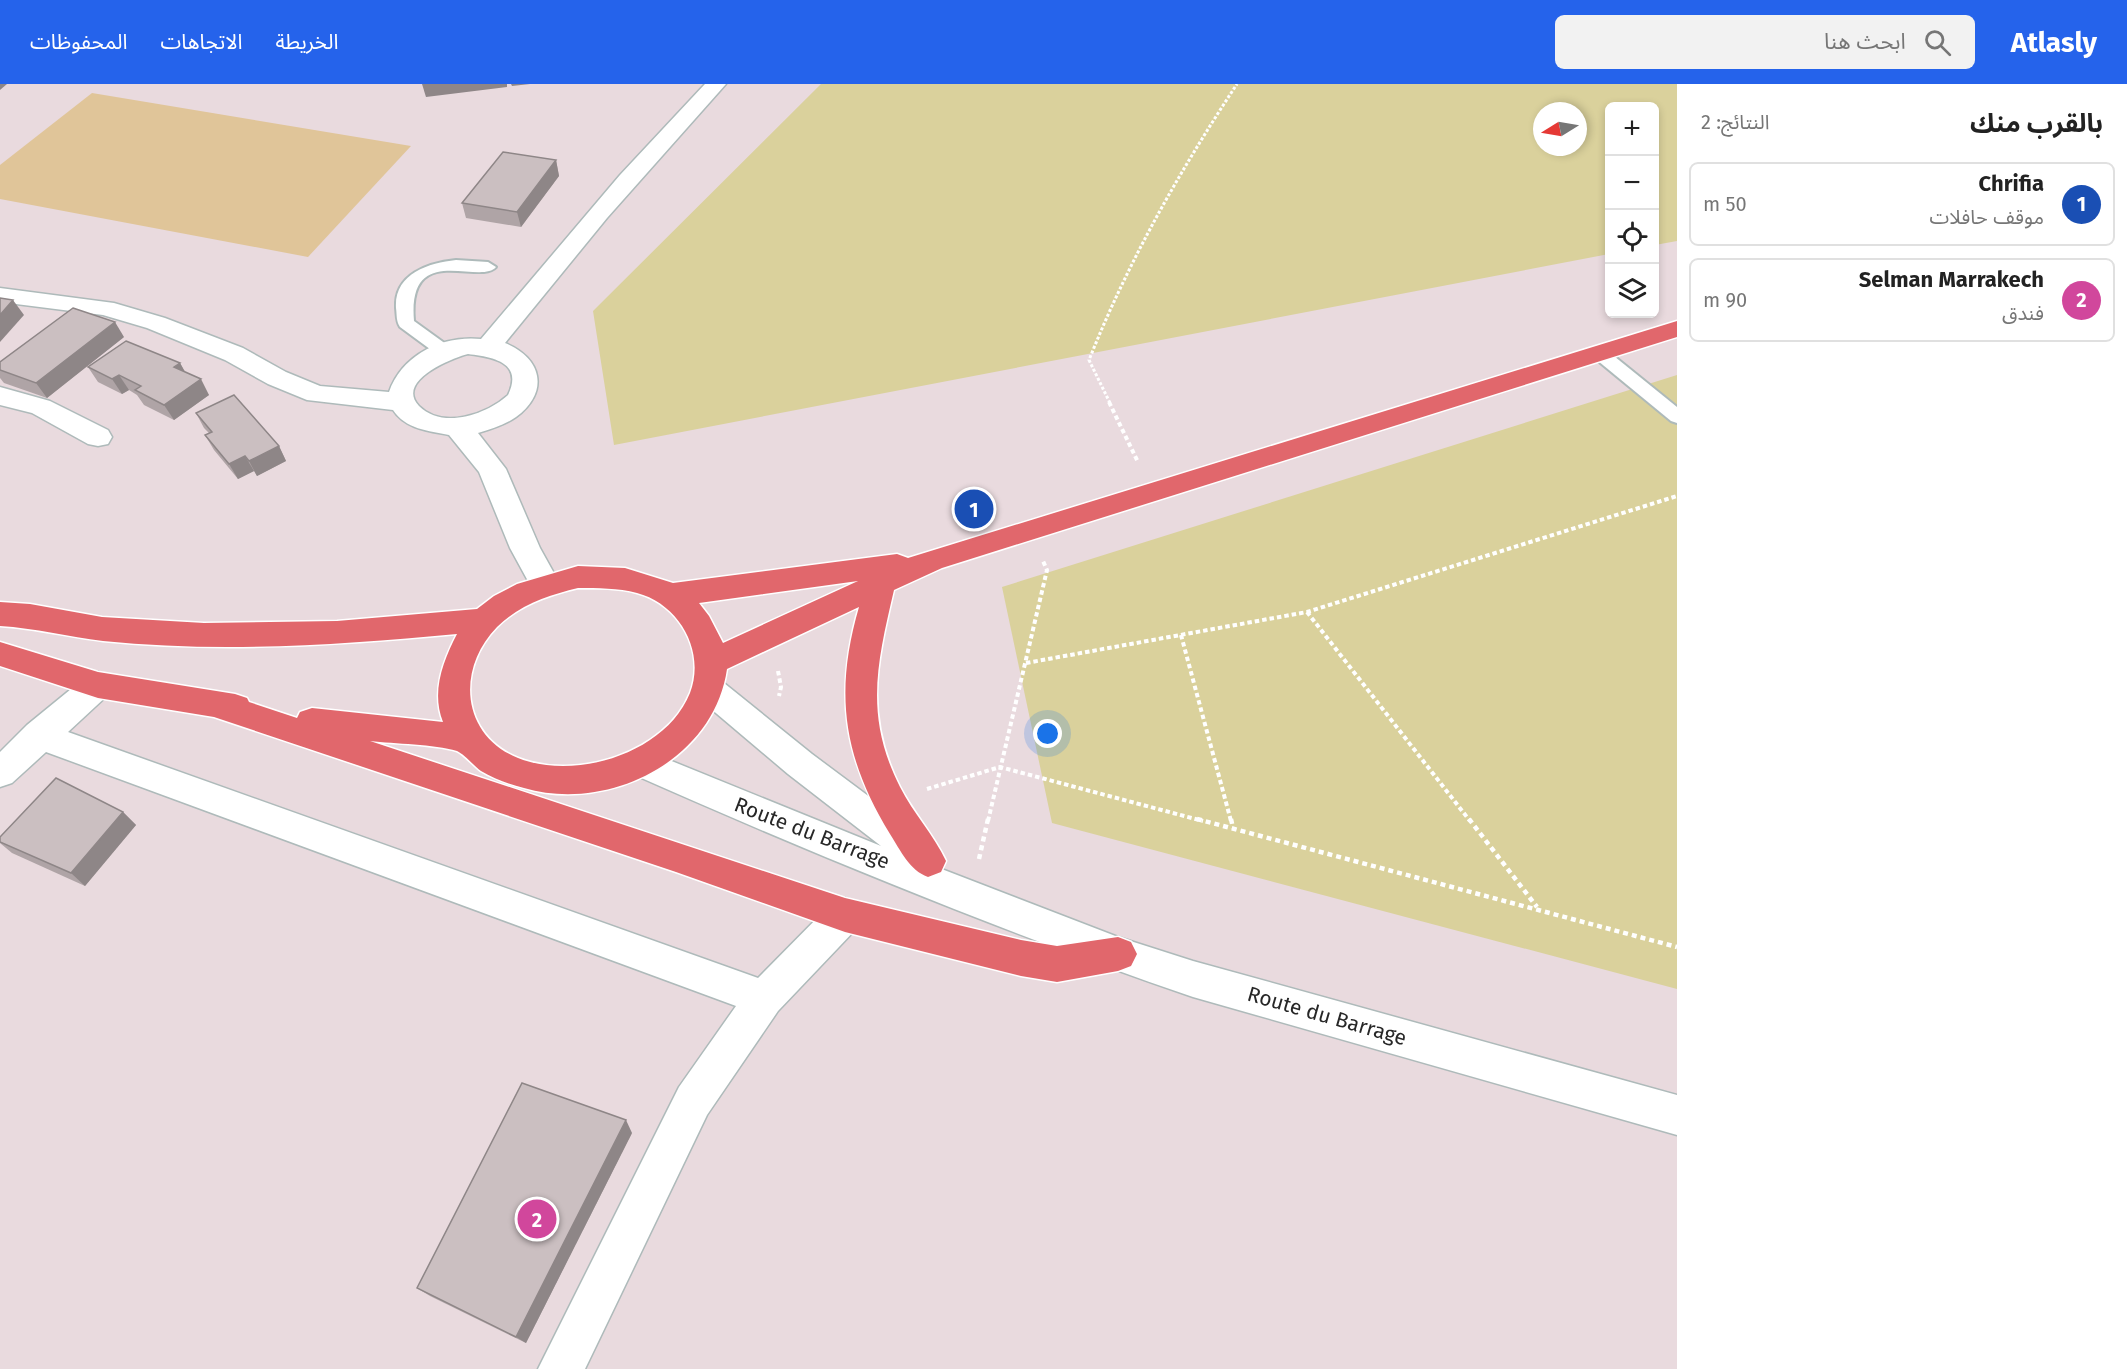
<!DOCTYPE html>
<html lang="ar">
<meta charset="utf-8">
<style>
:root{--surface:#fff;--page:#f2f2f2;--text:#222;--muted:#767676;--line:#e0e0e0;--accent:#2563eb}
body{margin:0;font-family:"Fira Sans","Noto Sans Arabic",sans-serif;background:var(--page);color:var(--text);direction:rtl}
.controls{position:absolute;right:18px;top:18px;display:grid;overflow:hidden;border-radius:9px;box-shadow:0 3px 9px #0003}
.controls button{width:54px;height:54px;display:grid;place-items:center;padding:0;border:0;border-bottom:2px solid var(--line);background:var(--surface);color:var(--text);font:30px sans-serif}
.compass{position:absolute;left:1533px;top:18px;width:54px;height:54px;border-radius:50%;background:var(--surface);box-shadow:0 3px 9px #0003;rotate:259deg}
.you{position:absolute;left:1048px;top:650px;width:21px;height:21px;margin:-15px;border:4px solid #fff;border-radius:50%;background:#1a73e8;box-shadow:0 0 0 9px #1a73e833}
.badge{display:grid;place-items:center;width:39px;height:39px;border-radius:50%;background:var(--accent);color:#fff;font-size:20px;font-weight:700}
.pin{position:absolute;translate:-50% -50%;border:3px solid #fff;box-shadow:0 2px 6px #0006}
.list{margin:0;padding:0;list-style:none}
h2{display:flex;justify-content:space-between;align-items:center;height:78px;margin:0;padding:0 24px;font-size:26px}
h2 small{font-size:20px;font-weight:400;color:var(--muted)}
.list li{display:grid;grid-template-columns:39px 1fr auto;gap:18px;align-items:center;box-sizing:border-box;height:84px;margin:0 12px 12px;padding:0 12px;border:2px solid var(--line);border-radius:9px}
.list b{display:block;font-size:22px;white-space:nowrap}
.list p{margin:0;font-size:20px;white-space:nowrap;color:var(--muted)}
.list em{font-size:20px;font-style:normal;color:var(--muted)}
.icon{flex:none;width:33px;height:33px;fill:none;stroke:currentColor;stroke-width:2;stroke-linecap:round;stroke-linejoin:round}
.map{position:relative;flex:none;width:1677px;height:1285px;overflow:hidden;direction:ltr}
header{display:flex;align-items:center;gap:36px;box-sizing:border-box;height:84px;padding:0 30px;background:var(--accent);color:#fff}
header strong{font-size:28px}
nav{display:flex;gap:33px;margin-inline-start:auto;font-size:21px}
.search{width:420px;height:54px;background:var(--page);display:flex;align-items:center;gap:15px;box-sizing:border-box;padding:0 21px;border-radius:9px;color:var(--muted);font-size:22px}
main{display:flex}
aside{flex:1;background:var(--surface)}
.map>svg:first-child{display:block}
.green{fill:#dad19c;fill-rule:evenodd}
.pitch{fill:#e0c599}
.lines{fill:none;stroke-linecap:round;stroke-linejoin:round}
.service-casing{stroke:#aebaba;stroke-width:4}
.minor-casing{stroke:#aebaba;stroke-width:3}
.secondary-casing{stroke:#aebaba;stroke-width:3}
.primary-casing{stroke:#fff;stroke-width:3}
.path-far2{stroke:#fff;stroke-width:3;stroke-dasharray:3 2;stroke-linecap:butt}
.path-far1{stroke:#fff;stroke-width:4;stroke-dasharray:4.5 3;stroke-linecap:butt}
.path{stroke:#fff;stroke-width:4.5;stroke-dasharray:5 4;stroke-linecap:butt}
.service{fill:#fff;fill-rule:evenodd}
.minor{fill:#fff;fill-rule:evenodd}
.secondary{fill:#fff;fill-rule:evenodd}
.primary{fill:#e1676c;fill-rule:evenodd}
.wall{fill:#afa4a6}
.shaded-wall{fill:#8e8687}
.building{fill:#cbbfc1;stroke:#8e8687;stroke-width:1.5}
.labels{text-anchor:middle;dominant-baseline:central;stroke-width:4.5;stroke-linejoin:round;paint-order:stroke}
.street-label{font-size:21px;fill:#272727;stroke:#fff}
</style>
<header>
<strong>Atlasly</strong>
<div class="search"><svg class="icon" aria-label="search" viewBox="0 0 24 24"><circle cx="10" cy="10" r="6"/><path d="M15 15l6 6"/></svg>ابحث هنا</div>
<nav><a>الخريطة</a><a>الاتجاهات</a><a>المحفوظات</a></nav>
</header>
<main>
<aside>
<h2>بالقرب منك<small>النتائج: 2</small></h2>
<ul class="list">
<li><span class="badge" style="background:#1a4fb4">1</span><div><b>Chrifia</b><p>موقف حافلات</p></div><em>50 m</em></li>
<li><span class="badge" style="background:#d1479c">2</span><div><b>Selman Marrakech</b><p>فندق</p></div><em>90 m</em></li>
</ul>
</aside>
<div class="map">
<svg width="1677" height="1285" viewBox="0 0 1677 1285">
<rect width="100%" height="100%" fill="#e9dade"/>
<g class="green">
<path d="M821,0H1677V157L1655,161L1654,22H1610L1609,170L614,361L593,227ZM1542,27H1578V63H1542Z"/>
<polygon points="1677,291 1677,905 1052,739 1002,503"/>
</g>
<polygon class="pitch" points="92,9 411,62 308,173 0,115 0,81"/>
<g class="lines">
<defs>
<g id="service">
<path d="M456,176L488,178L496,183C480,202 407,156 414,237L450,263L453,267L450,271H438L400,243C396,237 397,231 396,224C394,190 428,179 456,176Z"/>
<polygon points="1598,262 1604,264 1677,323 1677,339 1671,337 1592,272 1589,268"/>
</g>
<g id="minor">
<path d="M705,0H726L607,134L505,259C542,274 550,308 516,333C505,341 491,345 478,349L506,385L540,464L560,500L556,508L545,511L534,508L510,464L479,388L449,351C429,347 405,345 393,326L307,316L268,300L225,276L147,244L103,231L0,218V204L114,219L165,234L243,264L286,288L320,302L389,308C402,271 442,251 481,255L620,91ZM468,270C492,273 524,278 508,311C487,330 443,346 419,322C395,297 452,274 468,270Z"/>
<polygon points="0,303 50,317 108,346 112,353 108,360 98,362 88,360 32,329 0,321"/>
<polygon points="98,588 109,592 114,601 109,610 68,648 758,894 832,819 845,814 858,819 863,831 858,843 778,927 707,1031 585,1285 538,1285 679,1003 736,922 46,668 12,699 0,703 0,668 27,641 87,592"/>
</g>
<path id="secondary" d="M708,591L719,595L812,670L938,764L943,775L939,784L1118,853L1193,877L1677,1011V1051L1193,913C1003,848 813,770 630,689L625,679L630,669L642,665L881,762L788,690L697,613L692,604L697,595Z"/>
<path id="primary" d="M1677,237V253L942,484L894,506C877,579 864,632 900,703C913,729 934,751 946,777L941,788L928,793C909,786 901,767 890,750C843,673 834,609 859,523L727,585C714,676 609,729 524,704C509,700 494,695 481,687C474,682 464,670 457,667C434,660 395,660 370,657L845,814L1021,856L1057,862L1118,853L1131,858L1137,870L1131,882L1118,887L1057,898L1021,892L845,848L676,788L214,633L98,614L0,582V558L98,588L235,610L247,614L249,618L297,634L300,628L312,624L443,638C431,608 443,577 457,550C340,561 221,569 103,557C69,553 35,544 0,542V518L30,520L102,533L204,539L337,537L477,525L494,512L517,500L578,482L625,484L673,499L897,470L908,474ZM858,497L723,559L709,532L699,519ZM578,504C598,504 618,504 637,509C679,520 706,567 690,609C666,669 576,697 518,674C461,651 456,585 497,543C519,521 549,511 578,504Z"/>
</defs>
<use href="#service" class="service-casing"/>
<use href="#minor" class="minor-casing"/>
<use href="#secondary" class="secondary-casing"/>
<use href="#primary" class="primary-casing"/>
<path class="path-far2" d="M1110,319L1089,276C1128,178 1179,88 1237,0"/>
<g class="path-far1">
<polyline points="1109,318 1138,378"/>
<polyline points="1307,528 1470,737"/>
<polyline points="1181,551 1231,737"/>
<polyline points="1026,579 1307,528 1677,412"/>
<polyline points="778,587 781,603 779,612"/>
<polyline points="927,705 1000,683 1203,737"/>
<polyline points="988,737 1047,486 1043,477"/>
</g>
<g class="path">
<polyline points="1197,735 1677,863"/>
<polyline points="1231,735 1233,744"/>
<polyline points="1469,735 1537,823"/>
<polyline points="979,775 988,735"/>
</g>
<use href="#service" class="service"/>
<use href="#minor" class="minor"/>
<use href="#secondary" class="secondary"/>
<use href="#primary" class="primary"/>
</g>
<g class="wall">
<polygon points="556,76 559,92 521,143 466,134 462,119"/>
<polygon points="124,253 47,314 4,299 0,294 0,278"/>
<polygon points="180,279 185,288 209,311 174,336 144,321 137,311 129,306 122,310 98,298 88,283"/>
<polygon points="196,329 279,362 286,377 257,392 254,387 238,395 214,366 205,351 209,349 204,344"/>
<polygon points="123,728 136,741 85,802 12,769 0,759 0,753"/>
<polygon points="632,1049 526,1259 430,1212 417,1204"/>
</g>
<g class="shaded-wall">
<polygon points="0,0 7,0 0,6"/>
<polygon points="422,0 507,0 507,3 426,13"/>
<polygon points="511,0 530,0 512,2"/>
<polygon points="556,76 559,92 521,143 517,128"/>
<polygon points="13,216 24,231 0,258 0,231"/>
<polygon points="115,238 124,253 47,314 36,299"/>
<polygon points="180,279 189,295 174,283"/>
<polygon points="119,291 129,306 122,310 112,295"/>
<polygon points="201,295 209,311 174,336 164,321"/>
<polygon points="279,362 286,377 257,392 249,377"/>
<polygon points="245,372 254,387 238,395 229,380"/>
<polygon points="123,728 136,741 85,802 71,789"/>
<polygon points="626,1036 632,1049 526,1259 516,1253"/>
</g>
<g class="building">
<polygon points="503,68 556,76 517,128 462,119"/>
<polygon points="0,214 13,216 0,231"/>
<polygon points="73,224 115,238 36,299 0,286 0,278"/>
<polygon points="126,257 180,279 174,283 201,295 164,321 135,306 141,302 119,291 112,295 88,283"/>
<polygon points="234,311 279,362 249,377 245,372 229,380 205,351 212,348 196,329"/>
<polygon points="56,694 123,728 71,789 0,758 0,753"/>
<polygon points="522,999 626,1036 516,1253 417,1204"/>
</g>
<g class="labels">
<g class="street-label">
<text transform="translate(812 749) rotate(21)">Route du Barrage</text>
<text transform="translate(1327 932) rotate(16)">Route du Barrage</text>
</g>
</g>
</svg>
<div class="controls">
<button>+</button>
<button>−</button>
<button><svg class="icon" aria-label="locate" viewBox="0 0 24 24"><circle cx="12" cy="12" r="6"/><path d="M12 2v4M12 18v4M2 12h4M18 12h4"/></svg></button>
<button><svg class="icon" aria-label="layers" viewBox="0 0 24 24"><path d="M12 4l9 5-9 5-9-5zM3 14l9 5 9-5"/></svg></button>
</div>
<svg class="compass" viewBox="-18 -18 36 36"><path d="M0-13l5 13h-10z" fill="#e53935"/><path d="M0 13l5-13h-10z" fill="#767676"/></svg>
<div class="you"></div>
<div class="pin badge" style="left:974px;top:425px;background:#1a4fb4">1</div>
<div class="pin badge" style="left:537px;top:1135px;background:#d1479c">2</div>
</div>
</main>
